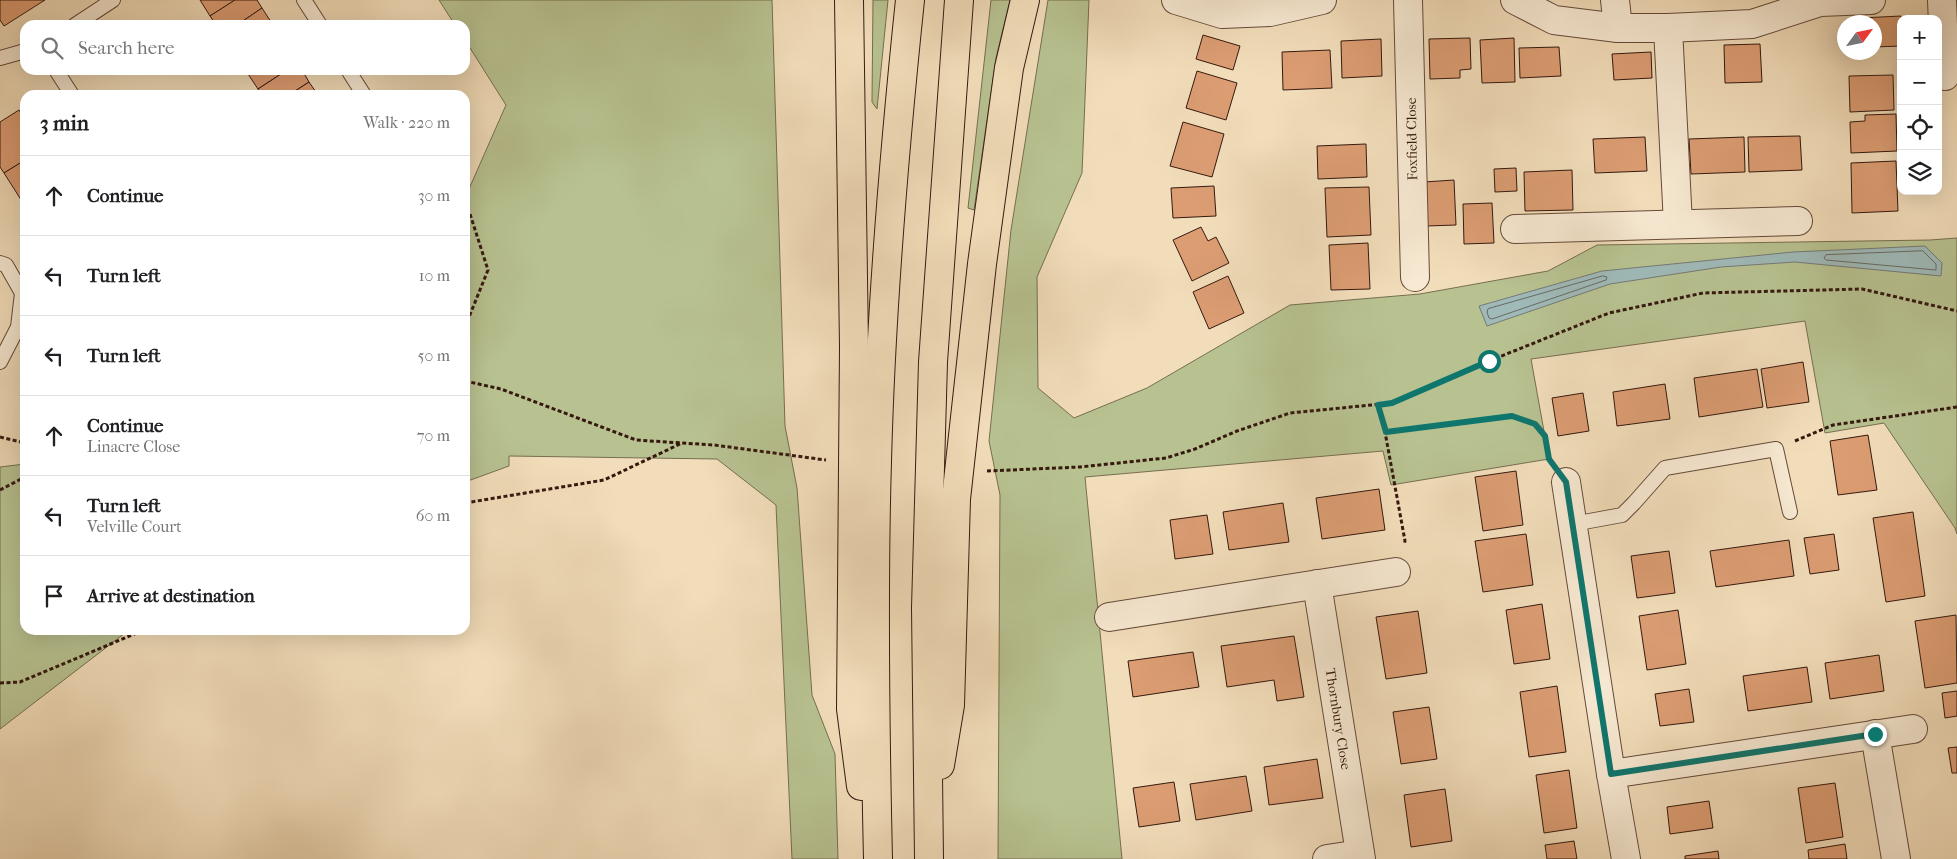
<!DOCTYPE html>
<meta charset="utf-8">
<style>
:root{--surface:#fff;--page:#f6f6f6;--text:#202124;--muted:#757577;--line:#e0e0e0}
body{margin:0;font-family:"IM FELL French Canon",serif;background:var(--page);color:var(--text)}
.controls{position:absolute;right:15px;top:15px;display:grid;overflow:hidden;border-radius:10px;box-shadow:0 5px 20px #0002}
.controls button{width:45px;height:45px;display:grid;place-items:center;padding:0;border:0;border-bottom:1px solid var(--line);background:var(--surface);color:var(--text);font:25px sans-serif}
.compass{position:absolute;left:1837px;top:15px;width:45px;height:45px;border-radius:50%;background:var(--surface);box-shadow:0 5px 20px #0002;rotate:57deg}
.stop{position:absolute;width:15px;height:15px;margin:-11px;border:4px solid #0f766e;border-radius:50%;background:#fff}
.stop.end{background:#0f766e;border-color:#fff;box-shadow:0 1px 5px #0008}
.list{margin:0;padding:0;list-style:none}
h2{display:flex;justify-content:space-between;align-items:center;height:65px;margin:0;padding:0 20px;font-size:21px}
h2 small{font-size:16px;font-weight:400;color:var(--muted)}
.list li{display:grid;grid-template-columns:32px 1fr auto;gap:15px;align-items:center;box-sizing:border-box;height:80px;padding:0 20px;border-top:1px solid var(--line)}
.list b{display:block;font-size:19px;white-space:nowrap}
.list p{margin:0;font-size:16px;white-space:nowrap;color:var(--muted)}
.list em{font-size:16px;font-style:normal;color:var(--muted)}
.icon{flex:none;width:28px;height:28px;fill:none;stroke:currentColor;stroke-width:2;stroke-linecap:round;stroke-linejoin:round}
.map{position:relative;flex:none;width:1957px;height:859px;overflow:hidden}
.search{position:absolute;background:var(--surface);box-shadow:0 5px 20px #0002;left:20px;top:20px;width:450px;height:55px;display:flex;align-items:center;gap:12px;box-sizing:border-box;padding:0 18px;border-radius:15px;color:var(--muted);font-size:19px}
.panel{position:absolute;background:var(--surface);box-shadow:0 5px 20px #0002;left:20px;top:90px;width:450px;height:545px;border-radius:15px}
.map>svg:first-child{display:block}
.green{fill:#b8c291;stroke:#766e50}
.water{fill:#9fbab9;stroke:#757a75}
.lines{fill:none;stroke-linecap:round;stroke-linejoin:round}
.shore{stroke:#6a6a64;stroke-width:1}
.building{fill:#dc9d73;stroke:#35190f}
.service-casing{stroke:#644a3a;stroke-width:16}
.minor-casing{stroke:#644a3a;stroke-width:30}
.trunk-casing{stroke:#35190f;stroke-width:30}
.path{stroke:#35190f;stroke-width:3;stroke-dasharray:4 2.5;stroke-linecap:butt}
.service{stroke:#f7e9d2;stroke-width:14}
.minor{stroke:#f7e9d2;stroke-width:28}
.trunk{stroke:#f2ddba;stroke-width:28}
.route{stroke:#0f766e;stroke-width:6}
.labels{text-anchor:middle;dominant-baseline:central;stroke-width:4.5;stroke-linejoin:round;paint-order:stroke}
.street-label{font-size:14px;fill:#35190f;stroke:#f7e9d2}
</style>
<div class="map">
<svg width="1957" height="859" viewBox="0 0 1957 859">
<rect width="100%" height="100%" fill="#f2ddba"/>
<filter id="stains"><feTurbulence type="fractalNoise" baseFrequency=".004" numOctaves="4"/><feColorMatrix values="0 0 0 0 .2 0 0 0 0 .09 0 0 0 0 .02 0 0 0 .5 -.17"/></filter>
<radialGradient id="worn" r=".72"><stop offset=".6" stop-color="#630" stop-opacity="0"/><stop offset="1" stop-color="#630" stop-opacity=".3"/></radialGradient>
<g class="green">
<polygon points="439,0 772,0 785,426 797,488 812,695 835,754 838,859 792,859 776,505 717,459 509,456 509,466 465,482 465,198 506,105 465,40 465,25 455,25"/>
<polygon points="873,0 888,0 877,109 872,102"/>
<polygon points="991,0 1010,0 996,58 974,210 968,208"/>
<polygon points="1048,0 1089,0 1082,173 1037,277 1038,388 1074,418 1147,388 1290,305 1420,294 1548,271 1597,245 1930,240 1957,238 1957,534 1955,528 1884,423 1825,433 1805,321 1531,359 1549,459 1391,485 1383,451 1085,477 1122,859 998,859 1000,495 989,441 1011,230"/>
<polygon points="25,464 25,630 129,630 0,729 0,467"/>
</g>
<polygon class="water" points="1925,246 1942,263 1941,276 1795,262 1721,267 1610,284 1487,326 1479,306 1602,271 1793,252"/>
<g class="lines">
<g class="shore">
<polygon points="1923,251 1936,264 1936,270 1826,260 1824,258 1826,255"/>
<polygon points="1603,276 1607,277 1606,280 1492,319 1489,318 1487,312 1488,309"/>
</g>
</g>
<g class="building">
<polygon points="0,0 45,0 4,26 0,20"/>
<polygon points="200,0 235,0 210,16"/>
<polygon points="235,0 257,0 262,8 237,25 216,25 210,16"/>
<polygon points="262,8 273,25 237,25"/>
<polygon points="1901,16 1901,46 1874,47 1874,22 1861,22 1861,18"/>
<polygon points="1203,35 1240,46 1233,70 1196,59"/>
<polygon points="1470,38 1471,69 1460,70 1460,78 1430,79 1429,39"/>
<polygon points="1514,38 1515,82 1482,83 1480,40"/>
<polygon points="1381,39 1382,76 1342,78 1341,41"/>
<polygon points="1760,44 1762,82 1725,83 1724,45"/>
<polygon points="1559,47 1561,76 1520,78 1519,48"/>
<polygon points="1330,50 1332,88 1283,90 1282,52"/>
<polygon points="1651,52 1652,78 1614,80 1612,54"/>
<polygon points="247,70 287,70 258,89 246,71"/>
<polygon points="287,70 302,70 309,82 289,95 261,95 258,89"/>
<polygon points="1197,71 1237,83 1226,120 1186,108"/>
<polygon points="1893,75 1894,110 1850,112 1849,76"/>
<polygon points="309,82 318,95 289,95"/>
<polygon points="19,110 25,119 25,160 4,173 0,167 0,122"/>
<polygon points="1896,114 1897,151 1851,153 1850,122 1865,121 1865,115"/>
<polygon points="1183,122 1224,134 1212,177 1170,166"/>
<polygon points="1800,136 1802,170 1749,172 1748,137"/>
<polygon points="1645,137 1647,171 1595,173 1593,139"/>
<polygon points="1744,137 1745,172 1691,174 1689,139"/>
<polygon points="1366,144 1367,177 1318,179 1317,146"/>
<polygon points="25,160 25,206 4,173"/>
<polygon points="1896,161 1898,211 1852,213 1851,163"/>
<polygon points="1516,168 1517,191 1495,192 1494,169"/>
<polygon points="1572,170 1573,210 1525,211 1524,172"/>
<polygon points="1454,180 1456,225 1426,226 1424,182"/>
<polygon points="1214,186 1216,216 1173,218 1171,188"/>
<polygon points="1369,187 1371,235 1327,237 1325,188"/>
<polygon points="1492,203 1494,243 1464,244 1463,204"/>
<polygon points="1201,227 1208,241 1216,237 1229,263 1192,281 1173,240"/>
<polygon points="1368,243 1370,289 1331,290 1329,245"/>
<polygon points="1228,276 1244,313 1209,329 1193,292"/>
<polygon points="1803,362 1809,402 1767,408 1761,369"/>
<polygon points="1757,369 1763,407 1699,417 1694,378"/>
<polygon points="1665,384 1670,419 1617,426 1613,392"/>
<polygon points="1583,393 1589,431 1558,436 1552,398"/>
<polygon points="1868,435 1877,490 1838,495 1830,441"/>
<polygon points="1516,471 1523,525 1483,531 1475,477"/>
<polygon points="1379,489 1385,530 1322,539 1316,498"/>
<polygon points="1283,503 1289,542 1229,550 1223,512"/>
<polygon points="1913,512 1925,596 1886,602 1873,518"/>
<polygon points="1207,515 1213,554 1175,559 1170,520"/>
<polygon points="1526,534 1533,585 1483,592 1475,541"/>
<polygon points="1834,534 1839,570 1810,574 1804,538"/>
<polygon points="1789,540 1794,576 1716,587 1710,551"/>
<polygon points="1669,551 1675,593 1637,598 1631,556"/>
<polygon points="1542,604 1550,659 1514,664 1506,610"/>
<polygon points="1678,610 1686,664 1647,670 1639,616"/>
<polygon points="1418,611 1427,673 1386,679 1376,617"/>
<polygon points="1956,615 1957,683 1925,688 1915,621"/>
<polygon points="1294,636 1304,697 1277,701 1274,680 1227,687 1221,646"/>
<polygon points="1193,652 1199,687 1133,697 1128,661"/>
<polygon points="1879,655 1884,691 1830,699 1825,663"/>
<polygon points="1807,667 1812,702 1748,711 1743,676"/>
<polygon points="1557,686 1566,752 1529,757 1520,692"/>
<polygon points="1689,689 1694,722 1660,726 1655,694"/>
<polygon points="1957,691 1957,716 1945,718 1942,693"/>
<polygon points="1429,707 1437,759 1401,764 1393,712"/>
<polygon points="1957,747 1957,773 1952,773 1948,748"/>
<polygon points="1317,759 1323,798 1269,805 1264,767"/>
<polygon points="1569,770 1577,828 1544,833 1536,775"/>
<polygon points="1246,776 1252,811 1196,820 1190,784"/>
<polygon points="1174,782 1180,821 1139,827 1133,788"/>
<polygon points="1835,783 1843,837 1806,843 1798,788"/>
<polygon points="1445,789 1452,841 1411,847 1404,795"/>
<polygon points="1709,801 1713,828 1670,834 1667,807"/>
<polygon points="1574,841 1577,859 1547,859 1545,845"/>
<polygon points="1845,844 1847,859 1809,859 1808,850"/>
<polygon points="1718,851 1719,859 1685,859 1685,856"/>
</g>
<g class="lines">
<defs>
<g id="service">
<polyline points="304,0 320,25"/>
<polyline points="75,25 113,0"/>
<polyline points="0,58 25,51"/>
<polyline points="56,70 72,95"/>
<polyline points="348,70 364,95"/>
<polyline points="0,263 6,265 22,293 18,327 0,362"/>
<polyline points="1573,524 1622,515 1634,503 1665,468 1776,449 1790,512"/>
</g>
<g id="minor">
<polyline points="1176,0 1222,14 1270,12 1322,0"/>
<polyline points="1408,0 1415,277"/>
<polyline points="1515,0 1554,20 1618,28 1668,28 1752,24 1820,2 1871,0"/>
<polyline points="1615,0 1618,28"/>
<polyline points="1942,0 1945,76"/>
<polyline points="1668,28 1678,224"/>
<polyline points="1515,229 1798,221"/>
<polyline points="1566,482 1611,774 1626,859"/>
<polyline points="1317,584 1361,859"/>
<polyline points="1109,617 1396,572"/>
<polyline points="1875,734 1896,859"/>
<polyline points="1611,774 1913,729"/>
<polyline points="1327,859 1360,854"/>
</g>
<g id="trunk">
<polyline points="849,0 854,347 851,709 861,786"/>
<polyline points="940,765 950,705 956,499 982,264 1009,68 1025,0"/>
<path d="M878,859C875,726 873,594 877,461C881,307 894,153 910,0"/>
<polyline points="929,859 926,608 933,362 959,0"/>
</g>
</defs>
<use href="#service" class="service-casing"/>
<use href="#minor" class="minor-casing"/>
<use href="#trunk" class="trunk-casing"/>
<g class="path">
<polyline points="465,210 470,214 488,270 465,327"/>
<polyline points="465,381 501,389 636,440 714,445 826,460"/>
<polyline points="1378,405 1385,432 1405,541 1404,545"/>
<polyline points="1385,432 1512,416 1535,424 1545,436 1550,460"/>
<polyline points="0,437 25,443"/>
<polyline points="1795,441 1833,425 1957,407"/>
<polyline points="987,471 1080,467 1166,458 1195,449 1237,431 1290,413 1392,403 1489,361 1609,313 1703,293 1862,289 1957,311"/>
<polyline points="0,490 25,477"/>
<polyline points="465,503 604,480 682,443"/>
<polyline points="0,683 20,682 144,630"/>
</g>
<use href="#service" class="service"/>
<use href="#minor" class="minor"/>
<use href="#trunk" class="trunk"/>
</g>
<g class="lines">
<polyline class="route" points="1489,361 1392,403 1378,405 1386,432 1512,416 1535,424 1545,436 1549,459 1566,482 1611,774 1875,734"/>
</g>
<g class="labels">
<g class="street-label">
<text transform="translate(1412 139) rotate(-91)">Foxfield Close</text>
<text transform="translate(1338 719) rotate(81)">Thornbury Close</text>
</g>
</g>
<rect width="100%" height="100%" filter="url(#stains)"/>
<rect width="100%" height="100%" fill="url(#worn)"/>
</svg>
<div class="controls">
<button>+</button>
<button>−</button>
<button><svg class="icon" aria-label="locate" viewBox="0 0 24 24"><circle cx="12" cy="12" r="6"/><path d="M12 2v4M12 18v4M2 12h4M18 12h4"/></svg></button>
<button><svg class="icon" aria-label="layers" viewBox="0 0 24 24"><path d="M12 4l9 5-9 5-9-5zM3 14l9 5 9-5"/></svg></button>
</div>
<svg class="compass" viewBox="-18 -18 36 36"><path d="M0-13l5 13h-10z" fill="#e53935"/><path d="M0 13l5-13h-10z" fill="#757577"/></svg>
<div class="stop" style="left:1489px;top:361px"></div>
<div class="stop end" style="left:1875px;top:734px"></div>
<div class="search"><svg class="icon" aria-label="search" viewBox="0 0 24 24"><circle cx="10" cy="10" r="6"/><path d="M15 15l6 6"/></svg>Search here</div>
<section class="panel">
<h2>3 min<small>Walk · 220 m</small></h2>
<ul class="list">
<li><svg class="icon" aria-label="ahead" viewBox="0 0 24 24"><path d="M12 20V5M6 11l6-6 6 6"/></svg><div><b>Continue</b></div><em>30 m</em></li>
<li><svg class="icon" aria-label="left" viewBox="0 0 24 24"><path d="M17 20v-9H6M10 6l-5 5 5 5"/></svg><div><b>Turn left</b></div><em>10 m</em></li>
<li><svg class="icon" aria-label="left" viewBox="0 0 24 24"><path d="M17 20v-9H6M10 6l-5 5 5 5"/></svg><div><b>Turn left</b></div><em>50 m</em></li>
<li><svg class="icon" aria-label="ahead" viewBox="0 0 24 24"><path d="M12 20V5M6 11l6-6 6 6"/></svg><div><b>Continue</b><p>Linacre Close</p></div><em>70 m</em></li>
<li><svg class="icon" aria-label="left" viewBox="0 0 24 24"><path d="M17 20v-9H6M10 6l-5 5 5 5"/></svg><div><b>Turn left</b><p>Velville Court</p></div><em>60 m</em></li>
<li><svg class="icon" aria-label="arrive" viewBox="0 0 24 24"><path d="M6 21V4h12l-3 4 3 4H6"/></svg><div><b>Arrive at destination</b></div></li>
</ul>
</section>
</div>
